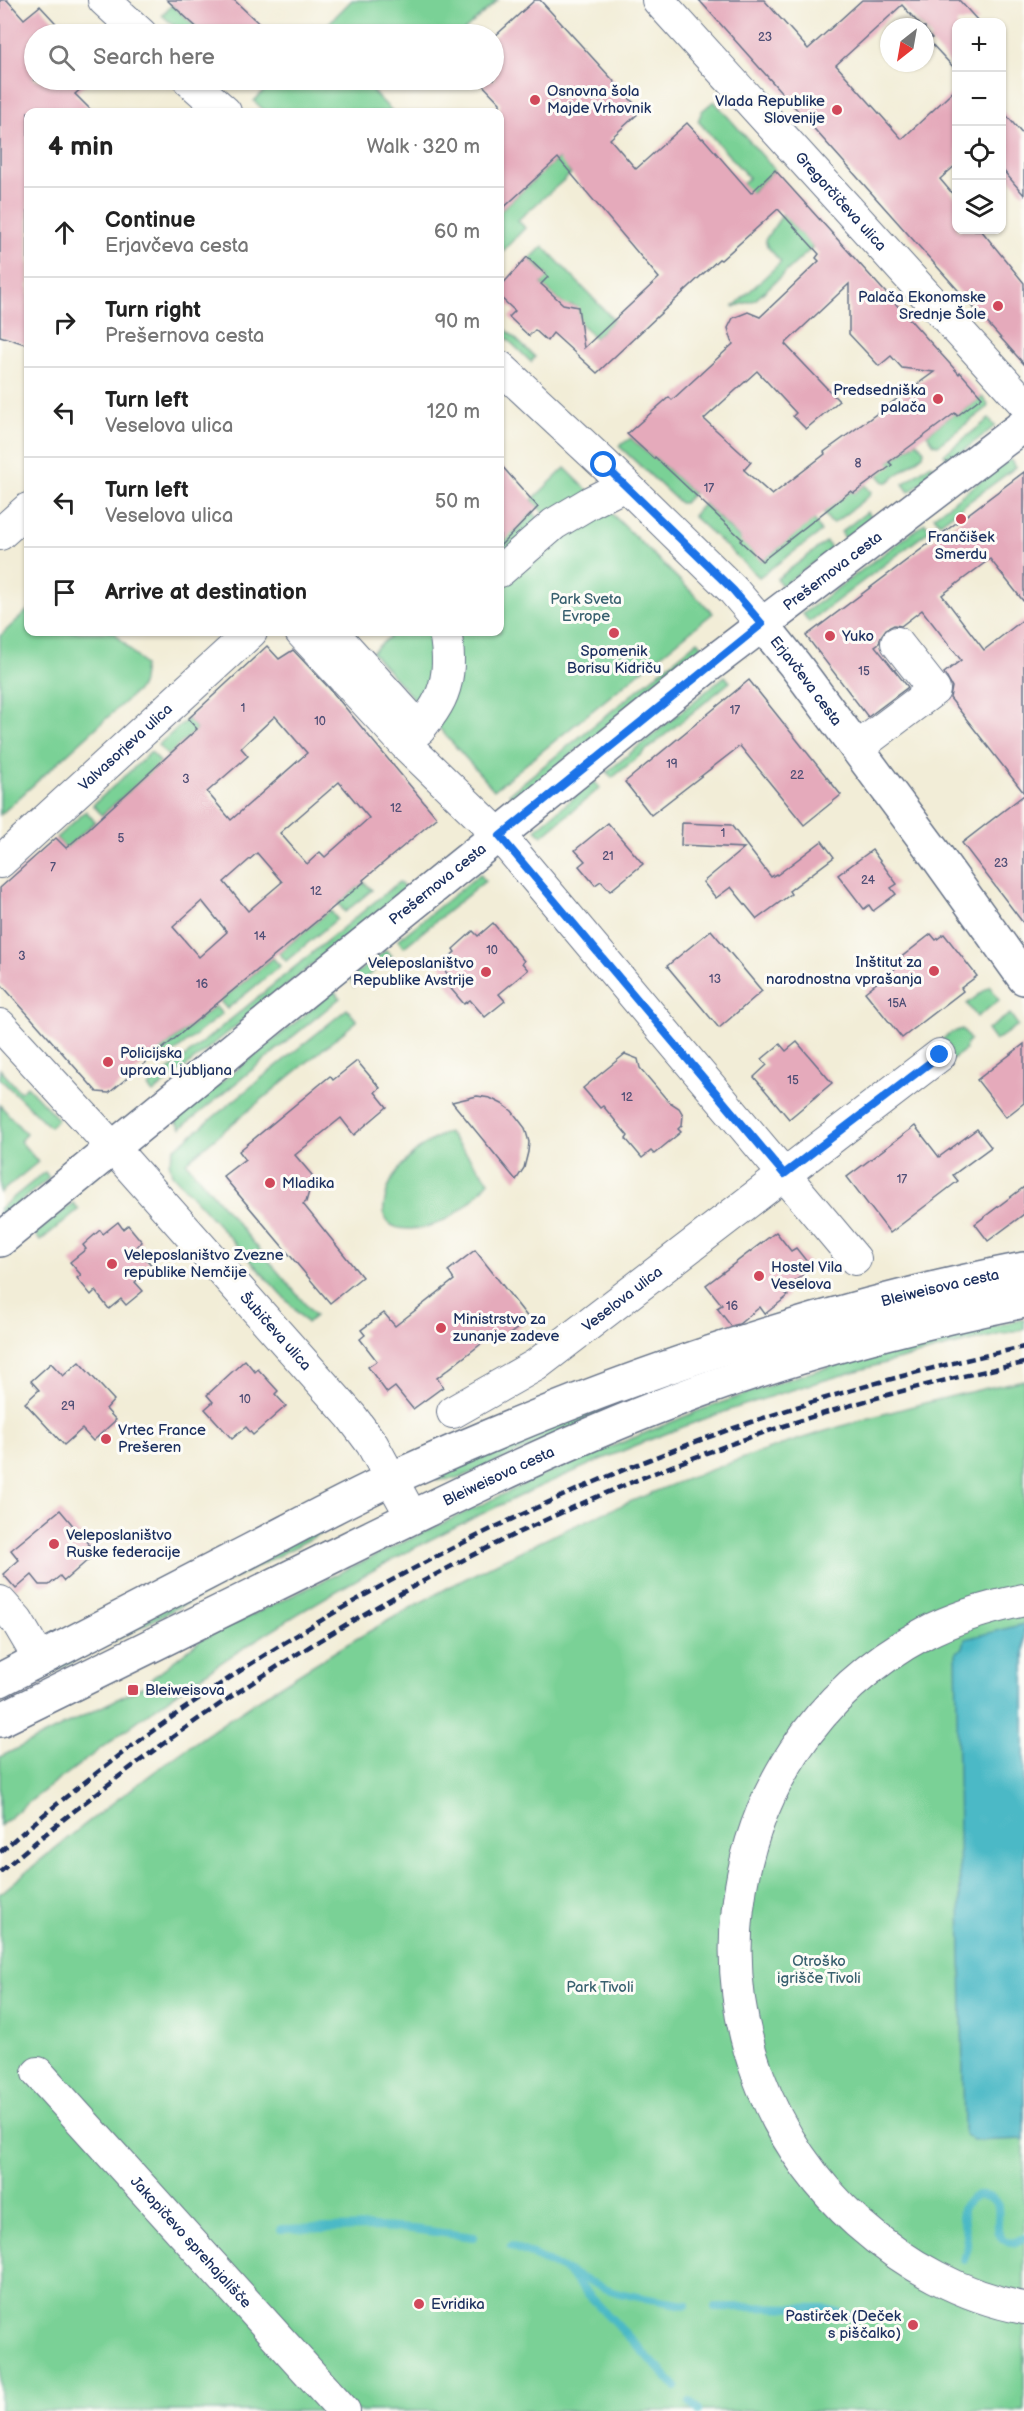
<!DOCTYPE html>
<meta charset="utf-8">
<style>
:root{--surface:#fff;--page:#f6f6f6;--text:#222;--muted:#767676;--line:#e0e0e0}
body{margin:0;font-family:"Balsamiq Sans",sans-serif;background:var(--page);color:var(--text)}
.controls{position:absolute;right:18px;top:18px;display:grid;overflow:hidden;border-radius:12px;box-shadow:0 2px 4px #0004}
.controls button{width:54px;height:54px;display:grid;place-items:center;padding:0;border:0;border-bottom:2px solid var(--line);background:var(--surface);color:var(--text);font:30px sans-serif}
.compass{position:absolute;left:880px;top:18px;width:54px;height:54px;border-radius:50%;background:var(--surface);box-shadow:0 2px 4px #0004;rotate:211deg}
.stop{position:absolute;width:18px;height:18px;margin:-14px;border:4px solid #1a73e8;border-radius:50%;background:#fff}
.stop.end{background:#1a73e8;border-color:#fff;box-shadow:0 2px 6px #0008}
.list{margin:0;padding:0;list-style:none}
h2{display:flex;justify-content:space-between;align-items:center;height:78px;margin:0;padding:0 24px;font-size:26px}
h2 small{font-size:20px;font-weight:400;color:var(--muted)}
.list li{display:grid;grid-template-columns:39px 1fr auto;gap:18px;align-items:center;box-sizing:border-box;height:90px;padding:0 24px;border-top:2px solid var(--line)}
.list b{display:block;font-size:22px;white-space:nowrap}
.list p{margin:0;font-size:20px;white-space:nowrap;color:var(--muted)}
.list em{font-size:20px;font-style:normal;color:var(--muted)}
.icon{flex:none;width:33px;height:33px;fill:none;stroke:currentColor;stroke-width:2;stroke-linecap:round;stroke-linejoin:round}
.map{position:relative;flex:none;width:1024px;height:2411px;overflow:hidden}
.search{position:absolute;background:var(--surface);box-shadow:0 2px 4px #0004;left:24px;top:24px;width:480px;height:66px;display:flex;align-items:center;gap:15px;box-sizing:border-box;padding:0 21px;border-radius:33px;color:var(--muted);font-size:22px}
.panel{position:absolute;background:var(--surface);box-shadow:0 2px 4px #0004;left:24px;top:108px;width:480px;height:528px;border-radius:12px}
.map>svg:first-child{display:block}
.green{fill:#7ad196;stroke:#4a807a;stroke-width:1.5}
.water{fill:#4bb9c6;stroke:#337492;stroke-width:1.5}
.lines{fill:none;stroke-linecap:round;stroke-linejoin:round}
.stream{stroke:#4bb9c6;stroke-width:8}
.building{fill:#e5aabb;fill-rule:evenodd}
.minor-casing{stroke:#667288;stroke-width:34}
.major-casing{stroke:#667288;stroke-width:36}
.minor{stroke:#fff;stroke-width:32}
.major{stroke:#fff;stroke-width:33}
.rail{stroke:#1b2f5e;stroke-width:4.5;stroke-dasharray:9 4.5;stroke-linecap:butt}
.route{stroke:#1a73e8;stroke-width:8}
.poi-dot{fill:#d1495b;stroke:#fdfcf7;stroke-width:2}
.labels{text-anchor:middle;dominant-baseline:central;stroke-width:6;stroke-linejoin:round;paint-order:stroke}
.number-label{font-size:12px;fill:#4e4e75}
.poi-label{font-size:15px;fill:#1b2f5e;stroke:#fdfcf7;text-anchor:start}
.street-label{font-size:15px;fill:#1b2f5e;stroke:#fdfcf7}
.park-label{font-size:15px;fill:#38606f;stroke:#fdfcf7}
</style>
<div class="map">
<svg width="1024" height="2411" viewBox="0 0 1024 2411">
<rect width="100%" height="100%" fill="#fdfcf7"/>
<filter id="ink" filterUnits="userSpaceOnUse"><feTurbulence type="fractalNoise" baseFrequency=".0167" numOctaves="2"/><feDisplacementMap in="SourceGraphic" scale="12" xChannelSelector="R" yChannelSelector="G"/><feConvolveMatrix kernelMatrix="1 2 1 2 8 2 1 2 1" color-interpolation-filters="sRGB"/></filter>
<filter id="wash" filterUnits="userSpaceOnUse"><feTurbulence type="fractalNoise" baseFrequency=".008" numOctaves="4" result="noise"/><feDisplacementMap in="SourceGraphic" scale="24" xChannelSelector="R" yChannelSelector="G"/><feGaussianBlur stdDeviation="1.35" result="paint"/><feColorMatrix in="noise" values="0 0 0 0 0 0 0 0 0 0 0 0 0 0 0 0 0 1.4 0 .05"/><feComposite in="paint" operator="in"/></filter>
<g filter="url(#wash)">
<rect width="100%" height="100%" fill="#f2edd7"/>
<g class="green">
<polygon points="352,0 498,0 460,34 318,34"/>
<polygon points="172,5 204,34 183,34 162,15"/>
<polygon points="275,80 385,80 372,91 393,112 266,112 254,101"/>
<polygon points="714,101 775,170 731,211 723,202 749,178 698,121 702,111"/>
<polygon points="596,124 568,170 571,174 518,220 525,228 500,254 500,211"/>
<polygon points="783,214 813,247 755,300 733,307 781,262 767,246 765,240"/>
<polygon points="543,246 614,320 595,338 577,320 579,314 577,307 571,305 566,307 541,284 548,276 530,259"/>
<polygon points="500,324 535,357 531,362 500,332"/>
<polygon points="982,397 988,404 987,408 938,445 934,444 927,434 955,413 957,416"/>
<polygon points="989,419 995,426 950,461 944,454"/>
<polygon points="631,438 653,458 655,457 693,493 684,503 680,503 619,446"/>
<polygon points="917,442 924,450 923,455 888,482 884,482 878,475 889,462"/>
<polygon points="1010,459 1016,467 940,523 934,516"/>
<polygon points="931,464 937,471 909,492 903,484"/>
<polygon points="565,468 713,613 494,790 372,652 395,632 500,632 500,546 506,540 510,529 514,532 533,512 542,523 548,518 532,500"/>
<polygon points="865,485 871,492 870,495 834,523 831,523 823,512 851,491 854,493"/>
<polygon points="704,503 762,561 814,519 821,532 759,577 693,516"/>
<polygon points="867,512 873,519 846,539 841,532"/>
<polygon points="925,523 930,530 809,622 803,614"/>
<polygon points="826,542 832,549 782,586 777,579"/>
<polygon points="28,610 28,632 114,632 144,665 141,687 0,815 0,636"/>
<polygon points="698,641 704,648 514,801 509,794"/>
<polygon points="725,676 730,682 612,778 607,772"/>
<polygon points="188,719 197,729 168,756 158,745"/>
<polygon points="151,752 161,763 102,815 93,805"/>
<polygon points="594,781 600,788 542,836 536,829"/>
<polygon points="86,811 95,822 66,848 56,838"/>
<polygon points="480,874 485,881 404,947 398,940"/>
<polygon points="364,882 372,890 345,912 338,903"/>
<polygon points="399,882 406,889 153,1093 148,1087"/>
<polygon points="330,910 337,919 286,961 279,953"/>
<polygon points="386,950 392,956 354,987 351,980 352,977"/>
<polygon points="273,958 280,966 227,1009 220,1001"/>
<polygon points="990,986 999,1000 977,1017 967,1004"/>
<polygon points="334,991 340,998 181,1128 175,1120"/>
<polygon points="215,1006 222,1014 162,1062 156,1054"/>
<polygon points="347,1009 357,1021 186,1162 315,1316 307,1323 172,1174 169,1162 174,1149"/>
<polygon points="1010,1014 1018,1025 995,1041 987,1030"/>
<polygon points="962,1029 970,1040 966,1044 965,1050 950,1061 936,1044 951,1033"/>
<polygon points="0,1069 20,1092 27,1086 58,1119 50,1127 0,1079"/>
<polygon points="0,1105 26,1134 20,1141 38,1162 0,1193"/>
<path d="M448,1132L489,1181C469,1206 441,1230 409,1229C401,1229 393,1228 388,1222C382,1216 383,1208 385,1200C390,1169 420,1144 448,1132Z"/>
<polygon points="45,1172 49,1178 0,1218 0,1208"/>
<polygon points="73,1203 79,1209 40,1241 35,1234"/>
<path d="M1024,1319V1329C913,1354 803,1383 696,1422C482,1502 278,1612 96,1752C64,1777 30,1799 0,1826V1757L152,1682L151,1679L202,1639L539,1477L698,1411L791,1378L864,1357Z"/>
<polygon points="766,1347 457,1479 437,1480 435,1479 495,1449"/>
<path d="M1024,1380V2411H0V1894C299,1639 638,1460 1024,1380Z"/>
<polygon points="343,1517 345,1521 0,1700 0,1694"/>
</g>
<polygon class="water" points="1024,1624 1024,2139 973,2141 964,2134 956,1652 963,1648 965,1639"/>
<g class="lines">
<g class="stream">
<polyline points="281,2229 378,2227 413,2229 474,2237"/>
<path d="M511,2246C546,2259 578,2279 613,2291C637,2298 662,2301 686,2305"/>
<path d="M964,2260C971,2243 964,2232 963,2215C962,2211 964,2206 967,2202C971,2198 977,2195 983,2196C1008,2198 994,2221 999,2233C1001,2240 1007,2242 1013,2243L1024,2238"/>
<polyline points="570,2275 676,2387"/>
<polyline points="715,2307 824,2308 855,2317"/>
<polyline points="690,2402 698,2411"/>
</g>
</g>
<g id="blocks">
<g class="building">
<polygon points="0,0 7,0 24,19 40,6 66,34 34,34 34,80 91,80 75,94 93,112 28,112 28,345 0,336"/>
<polygon points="167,0 234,0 270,34 204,34"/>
<path d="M535,0H540L641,111L610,139L636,169L687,123L702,139L703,138L751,193L775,170L959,374L960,372L982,397L957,416L955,413L889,462L892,465L854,493L851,491L762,561L740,541L742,539L655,457L654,459L627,434L669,397L672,400L733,344L728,328L733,318L748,312L760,317L819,261L816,258L819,254L778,209L721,260L719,259L597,373L553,333L547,341L535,330L529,336L509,317L515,311L500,297V287L527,257L548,277L541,284L563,304L578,307L584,348L659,278L558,158L500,211V103L478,80H494V37ZM849,284V334L879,366L891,356L902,368L934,372L824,452L825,454L772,495L744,470L751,462L704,419L757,371L796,413L793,416L806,429L839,401L785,344Z"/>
<polygon points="699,0 764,0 808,49 862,0 959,0 979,22 957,22 957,71 929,41 932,38 925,30 925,27 922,27 902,5 836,65 902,139 957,88 957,164 940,179 957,199 957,230 981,230 1024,283 1024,364"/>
<polygon points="1002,110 1024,136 1024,195 1002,169"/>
<polygon points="500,464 538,507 500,546"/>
<polygon points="1024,472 1024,602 990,559 942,595 984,650 1024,619 1024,793 950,698 952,687 944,673 961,660 922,610 901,626 894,625 886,629 881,636 879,643 875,646 908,687 868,717 806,636"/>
<path d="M267,646L279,659L293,650L329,688L437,818L363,880L364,882L109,1093L97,1092L0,983V888L56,838L66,848L88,829L197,729L188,719ZM275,716L307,753L231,820L207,792L248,756L241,748ZM339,782L369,818L325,857L320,852L307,864L280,833ZM257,853L282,882L248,911L224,882ZM202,901L227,932L199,957L173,927Z"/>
<polygon points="749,680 841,795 804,825 740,746 651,815 625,782"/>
<polygon points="1024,795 1024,924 962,843"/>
<polygon points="608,823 643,864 610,891 601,881 595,885 579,866 585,861 575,850"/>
<polygon points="682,823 731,825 771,877 776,874 777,875 822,841 834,857 789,891 791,894 757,919 731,887 716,898 703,882 744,848 681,845"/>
<polygon points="872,850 897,884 891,888 896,894 873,911 869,905 864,909 838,875"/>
<polygon points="493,923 524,961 522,963 528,970 499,994 505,1001 485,1017 470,1000 464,1004 446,983 452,979 440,965 455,952 453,949 473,931 478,936"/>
<polygon points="711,930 762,991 719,1028 667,966"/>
<polygon points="931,934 936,940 944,934 977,976 961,988 963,991 902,1038 865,992 898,966 895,962"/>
<polygon points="797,1042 832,1083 789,1119 754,1077 767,1065 762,1059 780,1044 786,1051"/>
<polygon points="1024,1044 1024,1103 1006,1117 977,1080"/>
<polygon points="625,1054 638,1059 640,1068 668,1101 679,1108 683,1115 682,1125 678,1129 681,1132 654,1154 651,1151 642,1158 626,1139 628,1136 603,1106 600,1108 583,1088"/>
<polygon points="357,1061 380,1088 375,1092 387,1107 354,1135 341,1118 295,1155 312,1175 312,1181 306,1202 303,1204 362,1277 330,1303 223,1176 245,1159 239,1151 330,1076 333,1080"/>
<polygon points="477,1096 490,1098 502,1104 512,1111 525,1128 529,1142 528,1152 524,1168 516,1180 452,1102"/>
<polygon points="915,1126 939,1157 977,1129 991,1147 953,1175 958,1181 890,1233 847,1177"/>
<polygon points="1024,1187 1024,1214 988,1241 975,1224"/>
<polygon points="118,1222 123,1229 128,1225 142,1242 136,1247 153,1267 135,1282 143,1291 126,1305 121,1299 109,1309 95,1291 91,1295 77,1278 81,1275 70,1262 86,1249 83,1245 100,1230 103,1234"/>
<polygon points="776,1232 791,1251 796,1248 812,1268 783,1290 788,1296 765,1314 760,1307 739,1324 731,1326 717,1308 722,1305 706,1285"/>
<polygon points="475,1250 529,1319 500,1342 494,1334 437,1378 443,1387 413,1409 395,1387 387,1393 368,1367 377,1361 360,1339 365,1335 361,1330 384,1313 395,1326 454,1280 448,1271"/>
<polygon points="245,1360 255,1372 258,1369 278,1391 275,1394 286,1406 253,1435 246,1427 232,1439 205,1409 213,1402 207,1395"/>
<polygon points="79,1362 114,1400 106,1409 116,1420 93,1441 82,1429 64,1445 25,1403 39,1390 31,1381 51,1363 63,1376"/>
<polygon points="60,1510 96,1553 64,1581 60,1576 49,1585 40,1585 32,1575 16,1589 3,1574 19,1560 11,1550"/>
</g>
</g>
</g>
<g filter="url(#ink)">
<use href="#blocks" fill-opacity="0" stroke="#667288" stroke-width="1.5"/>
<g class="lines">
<defs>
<g id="minor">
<polyline points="104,0 141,34"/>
<path id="s1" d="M658,0L1024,403"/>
<polyline points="189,80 225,112"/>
<polyline points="500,367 604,464 733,590 762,624"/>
<polyline points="0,534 28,509"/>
<polyline points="500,571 554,524 591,502 625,485"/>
<polyline points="301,632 405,744 500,836 855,1259"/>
<polyline points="332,632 420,729"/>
<path d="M405,743C441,709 455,682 445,632"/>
<polyline points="857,748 934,690 897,643"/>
<path id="s2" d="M0,862L251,632"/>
<path id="s3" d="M0,1025L113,1148L351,1416L372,1444L412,1517"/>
<path id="s4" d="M453,1412L536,1365L940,1055"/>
<path d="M1024,1600C991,1607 955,1617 925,1633C701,1752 672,2055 858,2223C904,2264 963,2297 1024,2308"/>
<polyline points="0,1602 17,1621 40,1660"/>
<path id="s5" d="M38,2073L344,2411"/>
</g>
<g id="major">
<path id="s6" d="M762,624L795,665L936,855L1024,978"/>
<path id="s7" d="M0,1240L285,1007L704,669L1024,425"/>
<path id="s8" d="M0,1680C77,1640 155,1600 232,1560C285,1533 337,1504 391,1479C591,1388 808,1311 1024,1269"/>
<path id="s9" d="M0,1720C112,1665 224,1610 335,1555C455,1496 576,1436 702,1390C807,1352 914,1323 1024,1301"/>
</g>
</defs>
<use href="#minor" class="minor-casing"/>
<use href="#major" class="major-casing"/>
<use href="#minor" class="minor"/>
<use href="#major" class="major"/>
<g class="rail">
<path d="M0,1852C290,1600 648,1426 1024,1347"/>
<path d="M0,1872C292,1622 645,1438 1024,1363"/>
</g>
</g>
</g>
<g class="lines" filter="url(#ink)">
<polyline class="route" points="604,465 733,590 762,624 500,836 784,1174 940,1055"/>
</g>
<g class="poi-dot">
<circle cx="535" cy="100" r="6"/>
<circle cx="837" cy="110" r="6"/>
<circle cx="998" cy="306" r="6"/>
<circle cx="938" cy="399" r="6"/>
<circle cx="961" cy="519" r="6"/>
<circle cx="614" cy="633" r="6"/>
<circle cx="830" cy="636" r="6"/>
<circle cx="934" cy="971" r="6"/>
<circle cx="486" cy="972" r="6"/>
<circle cx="108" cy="1062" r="6"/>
<circle cx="270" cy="1183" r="6"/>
<circle cx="112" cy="1264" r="6"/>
<circle cx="759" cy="1276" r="6"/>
<circle cx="441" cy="1328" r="6"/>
<circle cx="106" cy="1439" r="6"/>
<circle cx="54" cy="1544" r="6"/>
<rect x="127" y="1684" width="12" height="12" rx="3"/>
<circle cx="419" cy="2304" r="6"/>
<circle cx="913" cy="2325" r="6"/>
</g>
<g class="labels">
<g class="number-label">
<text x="765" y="37">23</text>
<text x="858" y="463">8</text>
<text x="709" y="488">17</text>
<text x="864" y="671">15</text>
<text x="243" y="708">1</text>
<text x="735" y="710">17</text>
<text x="320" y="721">10</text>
<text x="672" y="764">19</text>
<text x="797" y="775">22</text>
<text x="186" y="779">3</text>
<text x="396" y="808">12</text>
<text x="723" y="833">1</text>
<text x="121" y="838">5</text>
<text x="608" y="856">21</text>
<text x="1001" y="863">23</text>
<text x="53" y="867">7</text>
<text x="868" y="880">24</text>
<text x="316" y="891">12</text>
<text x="260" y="936">14</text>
<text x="492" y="950">10</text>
<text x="22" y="956">3</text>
<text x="715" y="979">13</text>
<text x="202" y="984">16</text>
<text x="897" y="1003">15A</text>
<text x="793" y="1080">15</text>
<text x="627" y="1097">12</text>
<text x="902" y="1179">17</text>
<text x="732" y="1306">16</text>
<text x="245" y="1399">10</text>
<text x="68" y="1406">29</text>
</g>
<g class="poi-label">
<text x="547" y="91">Osnovna šola<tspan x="547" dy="17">Majde Vrhovnik</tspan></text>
<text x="825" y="101" text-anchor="end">Vlada Republike<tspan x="825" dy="17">Slovenije</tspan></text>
<text x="986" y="297" text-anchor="end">Palača Ekonomske<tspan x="986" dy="17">Srednje Šole</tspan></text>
<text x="926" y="390" text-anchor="end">Predsedniška<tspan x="926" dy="17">palača</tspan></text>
<text x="961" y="537" text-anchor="middle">Frančišek<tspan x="961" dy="17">Smerdu</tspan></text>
<text x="842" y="636">Yuko</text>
<text x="614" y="651" text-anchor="middle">Spomenik<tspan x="614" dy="17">Borisu Kidriču</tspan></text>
<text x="922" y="962" text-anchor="end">Inštitut za<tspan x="922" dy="17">narodnostna vprašanja</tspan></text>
<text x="474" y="963" text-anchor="end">Veleposlaništvo<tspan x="474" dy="17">Republike Avstrije</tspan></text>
<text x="120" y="1053">Policijska<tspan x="120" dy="17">uprava Ljubljana</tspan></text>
<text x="282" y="1183">Mladika</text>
<text x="124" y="1255">Veleposlaništvo Zvezne<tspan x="124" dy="17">republike Nemčije</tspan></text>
<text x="771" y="1267">Hostel Vila<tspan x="771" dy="17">Veselova</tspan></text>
<text x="453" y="1319">Ministrstvo za<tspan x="453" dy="17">zunanje zadeve</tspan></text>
<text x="118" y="1430">Vrtec France<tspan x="118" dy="17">Prešeren</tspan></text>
<text x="66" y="1535">Veleposlaništvo<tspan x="66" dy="17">Ruske federacije</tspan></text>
<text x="145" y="1690">Bleiweisova</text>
<text x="431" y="2304">Evridika</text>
<text x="901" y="2316" text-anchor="end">Pastirček (Deček<tspan x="901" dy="17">s piščalko)</tspan></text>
</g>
<g class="street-label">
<text stroke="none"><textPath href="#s1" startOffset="272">Gregorčičeva ulica</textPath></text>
<text stroke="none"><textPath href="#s7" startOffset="1068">Prešernova cesta</textPath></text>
<text stroke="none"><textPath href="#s6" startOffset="72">Erjavčeva cesta</textPath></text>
<text stroke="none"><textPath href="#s2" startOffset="170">Valvasorjeva ulica</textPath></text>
<text stroke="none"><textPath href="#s7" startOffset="564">Prešernova cesta</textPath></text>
<text stroke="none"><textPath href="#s8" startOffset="1022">Bleiweisova cesta</textPath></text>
<text stroke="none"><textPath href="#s4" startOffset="204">Veselova ulica</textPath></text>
<text stroke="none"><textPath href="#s3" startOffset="412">Šubičeva ulica</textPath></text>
<text stroke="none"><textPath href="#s9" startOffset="555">Bleiweisova cesta</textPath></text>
<text stroke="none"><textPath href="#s5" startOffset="228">Jakopičevo sprehajališče</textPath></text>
</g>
<g class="park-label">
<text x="586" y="599">Park Sveta<tspan x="586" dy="17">Evrope</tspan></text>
<text x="819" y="1961">Otroško<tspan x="819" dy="17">igrišče Tivoli</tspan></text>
<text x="600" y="1987">Park Tivoli</text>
</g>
</g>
</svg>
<div class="controls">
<button>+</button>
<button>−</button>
<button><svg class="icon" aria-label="locate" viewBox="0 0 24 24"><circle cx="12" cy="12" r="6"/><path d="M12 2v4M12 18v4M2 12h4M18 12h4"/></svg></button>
<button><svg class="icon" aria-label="layers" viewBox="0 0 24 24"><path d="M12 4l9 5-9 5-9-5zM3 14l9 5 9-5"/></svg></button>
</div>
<svg class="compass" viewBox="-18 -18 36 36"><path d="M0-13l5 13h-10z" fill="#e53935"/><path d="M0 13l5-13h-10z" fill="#767676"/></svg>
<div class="stop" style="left:604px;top:465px"></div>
<div class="stop end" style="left:940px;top:1055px"></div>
<div class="search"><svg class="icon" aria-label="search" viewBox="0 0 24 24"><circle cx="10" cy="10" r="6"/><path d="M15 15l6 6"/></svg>Search here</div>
<section class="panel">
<h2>4 min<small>Walk · 320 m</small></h2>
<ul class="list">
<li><svg class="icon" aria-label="ahead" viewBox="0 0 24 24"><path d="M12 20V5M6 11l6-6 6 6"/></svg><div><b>Continue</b><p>Erjavčeva cesta</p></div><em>60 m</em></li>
<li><svg class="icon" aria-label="right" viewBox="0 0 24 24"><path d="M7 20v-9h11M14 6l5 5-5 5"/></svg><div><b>Turn right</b><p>Prešernova cesta</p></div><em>90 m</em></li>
<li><svg class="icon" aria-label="left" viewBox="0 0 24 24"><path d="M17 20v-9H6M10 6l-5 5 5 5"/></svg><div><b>Turn left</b><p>Veselova ulica</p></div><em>120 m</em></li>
<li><svg class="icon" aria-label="left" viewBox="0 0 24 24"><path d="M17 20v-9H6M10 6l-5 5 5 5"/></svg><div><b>Turn left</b><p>Veselova ulica</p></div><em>50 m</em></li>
<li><svg class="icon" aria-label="arrive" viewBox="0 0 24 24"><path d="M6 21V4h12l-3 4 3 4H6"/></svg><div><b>Arrive at destination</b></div></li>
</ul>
</section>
</div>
